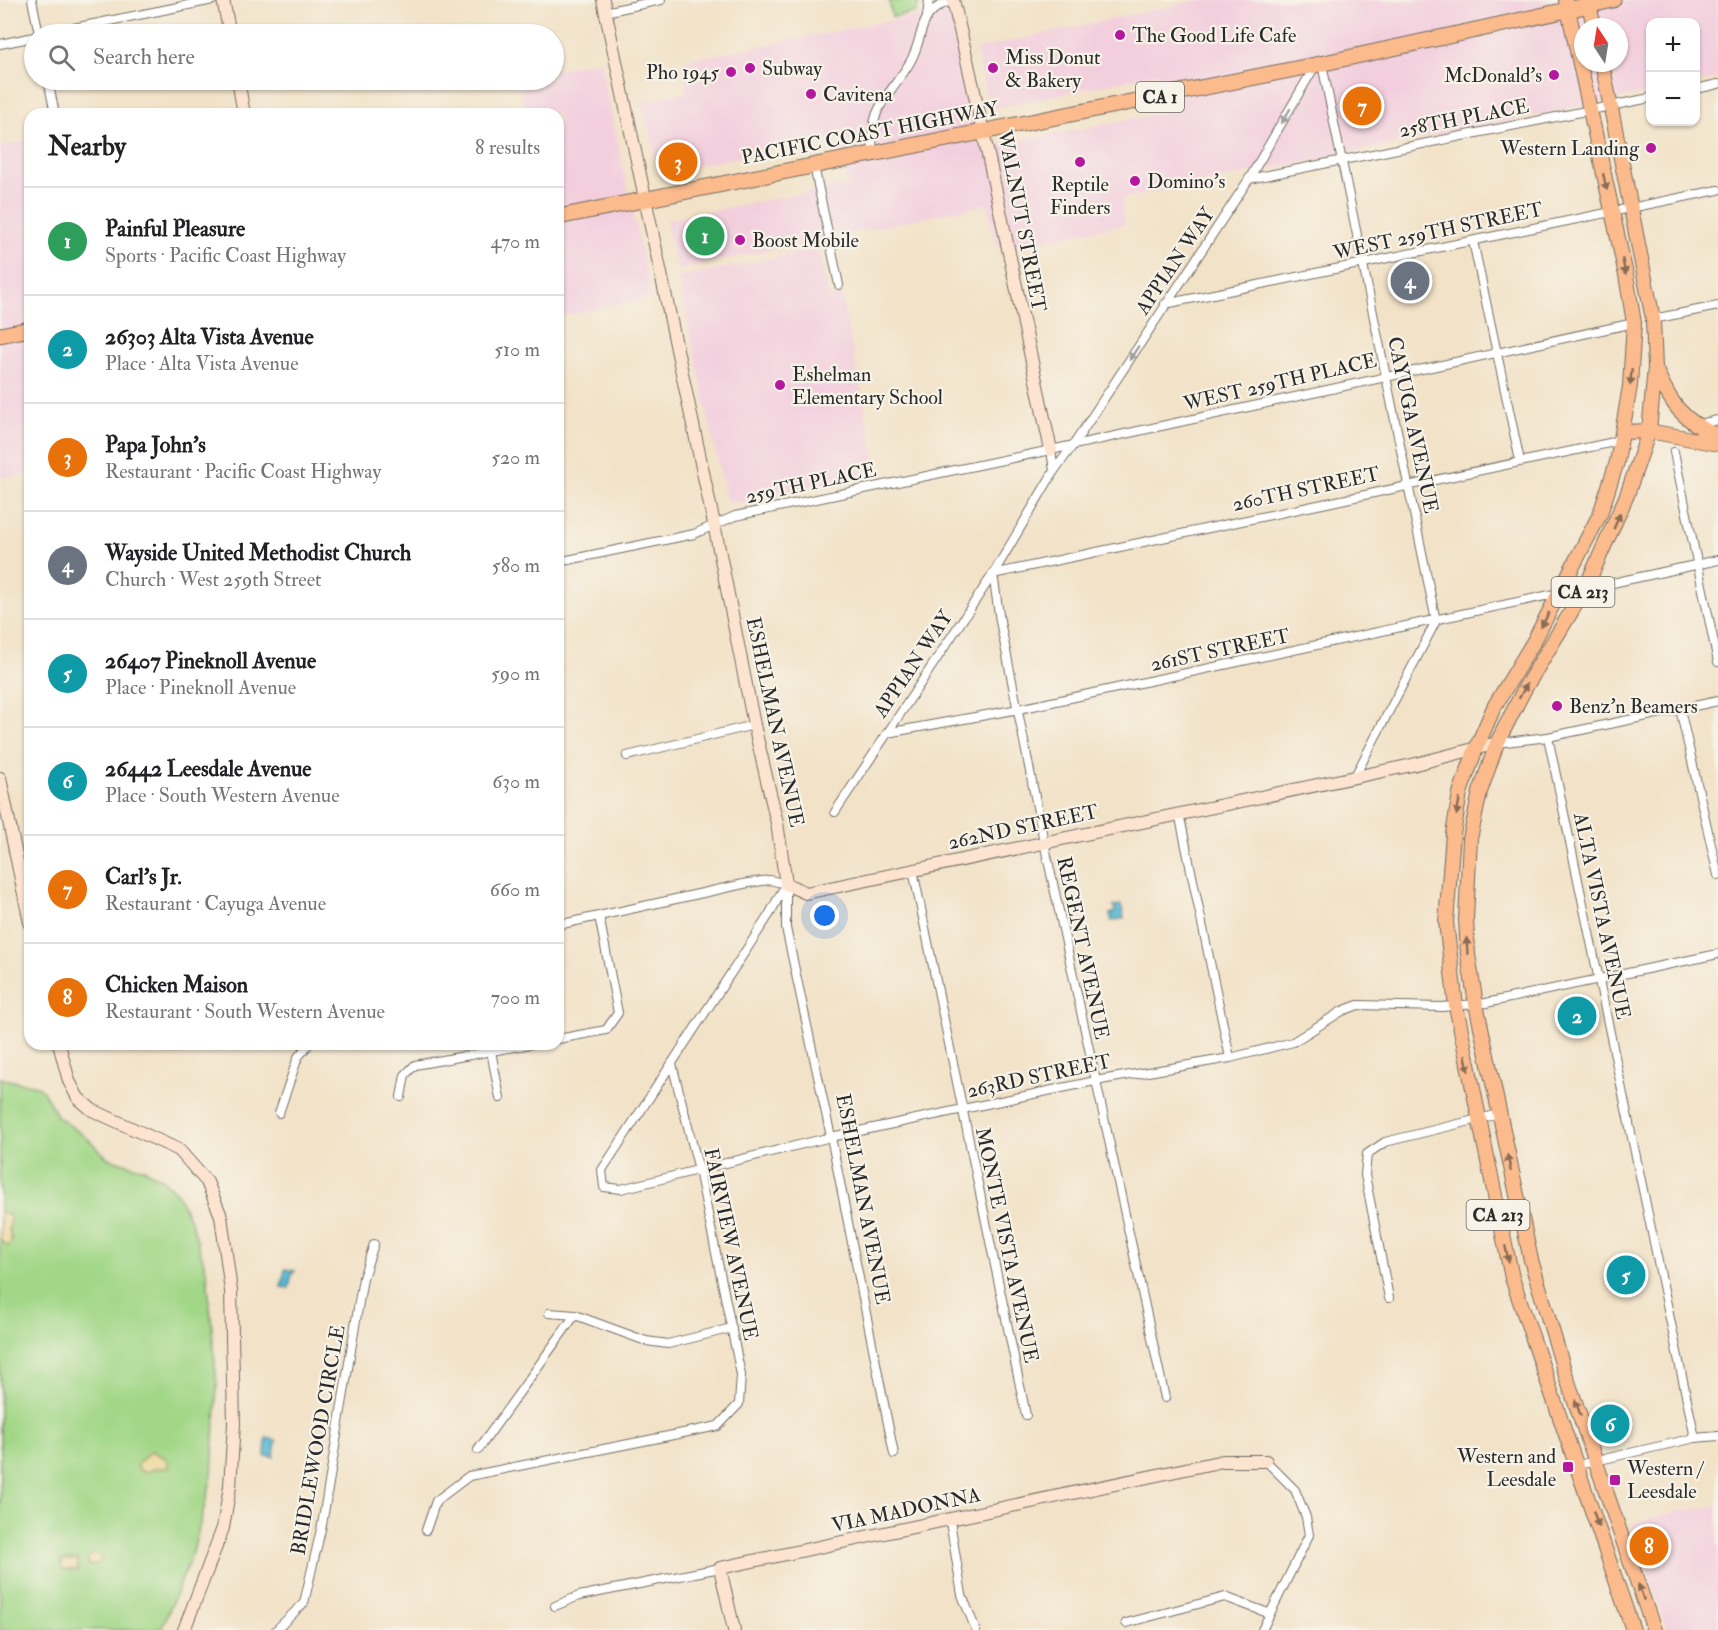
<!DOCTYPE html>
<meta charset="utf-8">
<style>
:root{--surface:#fff;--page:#f2f2f2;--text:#202124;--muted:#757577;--line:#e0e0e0;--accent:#b5179e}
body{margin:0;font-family:"IM FELL Double Pica",serif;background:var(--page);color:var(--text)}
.controls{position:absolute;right:18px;top:18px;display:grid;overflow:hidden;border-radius:12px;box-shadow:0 2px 4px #0004}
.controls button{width:54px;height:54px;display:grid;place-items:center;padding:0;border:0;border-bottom:2px solid var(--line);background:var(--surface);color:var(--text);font:30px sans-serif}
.compass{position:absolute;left:1574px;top:18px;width:54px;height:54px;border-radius:50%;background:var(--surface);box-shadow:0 2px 4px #0004;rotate:348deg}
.you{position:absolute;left:825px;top:916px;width:21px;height:21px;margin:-15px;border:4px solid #fff;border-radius:50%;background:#1a73e8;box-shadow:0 0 0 9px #1a73e833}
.badge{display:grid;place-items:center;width:39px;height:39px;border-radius:50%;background:var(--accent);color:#fff;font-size:20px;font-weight:700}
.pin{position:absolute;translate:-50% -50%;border:3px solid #fff;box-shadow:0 2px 6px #0006}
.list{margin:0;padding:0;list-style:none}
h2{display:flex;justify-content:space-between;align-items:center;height:78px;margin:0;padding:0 24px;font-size:26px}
h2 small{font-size:20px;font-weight:400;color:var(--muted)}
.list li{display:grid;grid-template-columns:39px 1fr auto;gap:18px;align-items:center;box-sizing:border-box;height:108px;padding:0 24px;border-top:2px solid var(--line)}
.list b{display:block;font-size:22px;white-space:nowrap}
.list p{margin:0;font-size:20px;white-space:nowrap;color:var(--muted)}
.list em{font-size:20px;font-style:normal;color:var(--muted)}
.icon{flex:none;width:33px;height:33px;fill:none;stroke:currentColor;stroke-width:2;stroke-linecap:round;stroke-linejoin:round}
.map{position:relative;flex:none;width:1718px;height:1630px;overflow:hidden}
.search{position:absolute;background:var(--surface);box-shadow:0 2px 4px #0004;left:24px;top:24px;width:540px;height:66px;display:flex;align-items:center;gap:15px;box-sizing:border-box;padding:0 21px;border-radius:33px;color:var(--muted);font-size:22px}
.panel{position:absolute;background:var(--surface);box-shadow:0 2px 4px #0004;left:24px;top:108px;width:540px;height:942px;border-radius:18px}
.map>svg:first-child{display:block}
.built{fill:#f3cfde;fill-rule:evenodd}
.green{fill:#a2d787;stroke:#668159;stroke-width:1.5}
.sand{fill:#eeda9e;stroke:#8c8264;stroke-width:1.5}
.water{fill:#55b8d4;stroke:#407280;stroke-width:1.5}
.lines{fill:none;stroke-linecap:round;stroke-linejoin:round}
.street-casing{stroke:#716b62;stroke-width:10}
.secondary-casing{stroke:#716b62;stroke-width:14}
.primary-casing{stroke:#716b62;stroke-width:16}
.highway-casing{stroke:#716b62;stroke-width:17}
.street{stroke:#fff;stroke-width:8}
.secondary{stroke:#fde4d1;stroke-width:12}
.primary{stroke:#fbbb8d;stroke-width:14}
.highway{stroke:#fbbb8d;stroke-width:15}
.oneway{fill:#a0a0a0}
.oneway2{fill:#896c57}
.poi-dot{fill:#b5179e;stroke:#f7f3e8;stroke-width:2}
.labels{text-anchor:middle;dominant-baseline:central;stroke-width:4.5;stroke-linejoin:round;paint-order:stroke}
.shield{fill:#f7f3e8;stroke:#686764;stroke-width:1.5}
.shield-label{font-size:18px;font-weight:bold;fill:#2b2b2b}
.poi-label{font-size:20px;fill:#2b2b2b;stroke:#f7f3e8;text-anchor:start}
.street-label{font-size:20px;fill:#2b2b2b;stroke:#f7f3e8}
</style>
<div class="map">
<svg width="1718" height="1630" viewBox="0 0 1718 1630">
<rect width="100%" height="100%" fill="#f7f3e8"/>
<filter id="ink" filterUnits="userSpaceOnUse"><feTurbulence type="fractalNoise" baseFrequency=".0167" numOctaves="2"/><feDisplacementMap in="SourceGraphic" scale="12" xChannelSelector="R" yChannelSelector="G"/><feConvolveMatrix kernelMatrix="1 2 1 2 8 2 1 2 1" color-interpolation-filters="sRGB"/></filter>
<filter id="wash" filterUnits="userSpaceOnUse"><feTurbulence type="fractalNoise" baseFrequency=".008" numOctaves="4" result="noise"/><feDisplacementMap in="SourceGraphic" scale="24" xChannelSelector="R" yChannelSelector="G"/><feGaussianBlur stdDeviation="1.35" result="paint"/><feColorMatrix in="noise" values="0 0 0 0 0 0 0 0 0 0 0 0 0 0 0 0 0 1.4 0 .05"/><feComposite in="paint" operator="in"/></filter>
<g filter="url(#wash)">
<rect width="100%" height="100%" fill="#f2e2c7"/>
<g class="built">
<path d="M1199,0H1718V78L1696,83V22H1650V92L1121,199L1125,224L998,249L987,204L676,270L666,220L848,184L838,137L668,171L657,164L642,102L687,92L681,61L914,16L951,14L981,148L1168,112L1159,73L994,108L988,104L976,49ZM1583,27H1619V63H1583Z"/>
<polygon points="600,61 651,297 558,317 558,114 526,114 519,80 554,80 554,70"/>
<polygon points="30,140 30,473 0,479 0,147"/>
<polygon points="818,249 829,298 841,295 878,472 735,503 726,499 678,278"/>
<polygon points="1706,1507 1718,1507 1718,1630 1667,1630 1632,1524 1669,1513"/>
</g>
<g class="green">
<polygon points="889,0 919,0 916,12 892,17"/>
<polygon points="0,1078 40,1087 58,1117 87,1138 108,1158 144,1169 161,1178 178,1195 192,1224 207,1273 217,1386 212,1476 193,1552 161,1630 0,1630"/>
</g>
<g class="sand">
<polygon points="0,1213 8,1214 11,1218 9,1229 12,1242 7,1246 0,1239"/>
<polygon points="151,1451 167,1459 168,1468 156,1468 146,1472 139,1470 138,1464"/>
<polygon points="93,1553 100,1556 101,1562 88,1566 88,1558"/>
<polygon points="66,1560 78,1560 78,1570 62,1570 61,1562"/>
</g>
<g class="water">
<polygon points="1121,905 1124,918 1112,921 1110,914 1115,912 1114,906"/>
<polygon points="285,1269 295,1271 292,1274 289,1288 281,1287"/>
<polygon points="266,1438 276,1440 274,1457 265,1456"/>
</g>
</g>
<g filter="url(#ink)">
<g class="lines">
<defs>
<g id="street">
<polyline points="32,0 39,34"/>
<polyline points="605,12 661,0"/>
<polyline points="927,16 929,0"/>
<polyline points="44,34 213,0"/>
<polyline points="0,44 34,37"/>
<polyline points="1322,64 1436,621 1355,776"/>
<polyline points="48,80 55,114"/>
<polyline points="1696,89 1718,84"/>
<path d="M873,154C868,108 887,99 909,64C927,34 914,13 953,0"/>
<polyline points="814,166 839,285"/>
<polyline points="1249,179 1650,98"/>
<polyline points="1473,241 1520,461"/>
<polyline points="1165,304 1718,190"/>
<polyline points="1653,319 1718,306"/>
<polyline points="1704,423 1718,420"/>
<polyline points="1051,450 1054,471"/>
<polyline points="1674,452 1718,662"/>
<polyline points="558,562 694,534 735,516 1051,450 1634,323"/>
<polyline points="1585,589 1718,560"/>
<polyline points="1680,709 1718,875"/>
<polyline points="887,733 1019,709 1559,593"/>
<polyline points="1548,737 1695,1438"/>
<polyline points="1497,743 1548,737 1718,701"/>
<polyline points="627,756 754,725"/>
<polyline points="835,812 993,574 1054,471 1074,444 1249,179 1315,66"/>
<polyline points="1179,813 1230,1058"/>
<polyline points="913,870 1026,1415"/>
<polyline points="786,884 769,915 602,1170 604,1187 621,1189 831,1137 1095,1081 1230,1058 1293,1042 1342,1011 1358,1005 1442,1007 1486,1003 1718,954"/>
<polyline points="786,888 786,928 831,1137 894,1454"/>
<polyline points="558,925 748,883 770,880 786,884"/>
<polyline points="558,1039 606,1030 618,1013 599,916"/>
<polyline points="491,1051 500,1098"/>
<polyline points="401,1097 405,1075 415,1065 531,1044"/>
<polyline points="279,1113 298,1057 309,1044"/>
<polyline points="1389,1298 1365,1175 1367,1154 1385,1142 1499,1114"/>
<polyline points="549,1313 575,1315 646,1341 668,1344 732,1328"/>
<polyline points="1165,1398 1044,842 1000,621 993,574 1614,442 1622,433"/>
<polyline points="478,1450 575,1315"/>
<polyline points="1578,1465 1695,1438 1718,1436"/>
<polyline points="950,1521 962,1595 976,1630"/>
<polyline points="426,1530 436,1501 469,1476 718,1426 739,1404 741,1375 699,1170 672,1064"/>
<polyline points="555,1606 579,1596 720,1568"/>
<polyline points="1126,1623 1225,1597 1268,1613"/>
<polyline points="276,1630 304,1603 322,1525 363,1278 374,1244"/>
<polyline points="1262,1630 1309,1535 1306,1517 1295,1490 1266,1461"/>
</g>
<g id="secondary">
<polyline points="223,0 230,34"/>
<polyline points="603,0 714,524 754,725 777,823 786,884 806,893 1412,765 1497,743"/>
<path d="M953,0C989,150 1018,300 1051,450"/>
<polyline points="238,80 244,114"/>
<polyline points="0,778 30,923"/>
<polyline points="59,1044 69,1081 78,1098 92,1110 179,1150 207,1182 221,1216 231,1291 234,1424 230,1486 223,1528 184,1630"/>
<polyline points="734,1630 720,1568 1223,1461 1266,1461"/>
</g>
<g id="primary">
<polyline points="1566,0 1626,275 1634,323 1630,386 1617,462 1600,514 1534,641 1494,707 1475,751 1460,793 1453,834 1446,922 1456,1006 1512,1278 1633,1630"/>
<polyline points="1588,0 1594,27"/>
<polyline points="1602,63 1653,319 1655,368 1649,431 1627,495 1585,589 1525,688 1497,743 1480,792 1470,839 1466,919 1468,955 1476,1004 1531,1260 1564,1370 1654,1630"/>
<path d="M1655,368C1671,404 1681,420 1718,436"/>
<polyline points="1624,432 1649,431 1718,444"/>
</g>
<g id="highway">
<polyline points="558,217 1315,65 1613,0"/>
<polyline points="0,335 30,329"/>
</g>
</defs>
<use href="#street" class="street-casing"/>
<use href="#secondary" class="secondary-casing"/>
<use href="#primary" class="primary-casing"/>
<use href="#highway" class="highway-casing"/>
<use href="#street" class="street"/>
<use href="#secondary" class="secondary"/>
<use href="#primary" class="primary"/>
<use href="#highway" class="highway"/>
</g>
<defs><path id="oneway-solid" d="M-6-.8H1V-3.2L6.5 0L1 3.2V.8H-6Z" transform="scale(1.5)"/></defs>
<g class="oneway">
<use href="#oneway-solid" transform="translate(1286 116) rotate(120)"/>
<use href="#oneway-solid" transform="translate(1134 353) rotate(123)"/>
</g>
<g class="oneway2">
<use href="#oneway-solid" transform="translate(1605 182) rotate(77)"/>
<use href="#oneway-solid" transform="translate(1624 267) rotate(78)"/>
<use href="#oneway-solid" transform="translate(1631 377) rotate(95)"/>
<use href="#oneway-solid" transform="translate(1617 521) rotate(-67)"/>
<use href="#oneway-solid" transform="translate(1545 620) rotate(118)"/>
<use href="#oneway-solid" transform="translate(1523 691) rotate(-62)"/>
<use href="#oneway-solid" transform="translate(1458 807) rotate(101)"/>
<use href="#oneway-solid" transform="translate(1467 946) rotate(-94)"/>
<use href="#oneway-solid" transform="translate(1467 1063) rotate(79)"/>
<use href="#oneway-solid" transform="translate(1509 1163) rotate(-102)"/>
<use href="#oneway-solid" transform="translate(1507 1254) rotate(78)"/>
<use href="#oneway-solid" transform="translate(1578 1408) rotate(-109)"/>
<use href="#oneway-solid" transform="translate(1596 1519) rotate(71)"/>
<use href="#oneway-solid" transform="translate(1641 1592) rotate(-109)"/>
</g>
</g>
<g class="poi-dot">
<circle cx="1120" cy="35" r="6"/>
<circle cx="750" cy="68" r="6"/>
<circle cx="993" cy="68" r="6"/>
<circle cx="731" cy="72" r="6"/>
<circle cx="1554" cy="75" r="6"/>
<circle cx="811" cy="94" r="6"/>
<circle cx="1651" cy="148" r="6"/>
<circle cx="1080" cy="162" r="6"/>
<circle cx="1135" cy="181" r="6"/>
<circle cx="740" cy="240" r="6"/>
<circle cx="780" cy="385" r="6"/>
<circle cx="1557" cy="706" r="6"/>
<rect x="1562" y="1461" width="12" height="12" rx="3"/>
<rect x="1609" y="1474" width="12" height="12" rx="3"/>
</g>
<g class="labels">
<g class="shield">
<rect x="1136" y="82" width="48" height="30" rx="4.5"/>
<rect x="1551.5" y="577" width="63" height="30" rx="4.5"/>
<rect x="1466.5" y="1200" width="63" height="30" rx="4.5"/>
</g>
<g class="shield-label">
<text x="1160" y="97">CA 1</text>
<text x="1583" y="592">CA 213</text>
<text x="1498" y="1215">CA 213</text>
</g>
<g class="poi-label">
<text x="1132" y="35">The Good Life Cafe</text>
<text x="1005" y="57">Miss Donut<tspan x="1005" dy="23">&amp; Bakery</tspan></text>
<text x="762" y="68">Subway</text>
<text x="719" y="72" text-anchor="end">Pho 1945</text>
<text x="1542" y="75" text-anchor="end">McDonald's</text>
<text x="823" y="94">Cavitena</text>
<text x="1639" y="148" text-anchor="end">Western Landing</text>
<text x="1147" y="181">Domino's</text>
<text x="1080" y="184" text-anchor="middle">Reptile<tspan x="1080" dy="23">Finders</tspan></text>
<text x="752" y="240">Boost Mobile</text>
<text x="792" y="374">Eshelman<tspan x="792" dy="23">Elementary School</tspan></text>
<text x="1569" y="706">Benz'n Beamers</text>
<text x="1556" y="1456" text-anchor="end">Western and<tspan x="1556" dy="23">Leesdale</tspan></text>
<text x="1627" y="1468">Western /<tspan x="1627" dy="23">Leesdale</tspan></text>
</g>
<g class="street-label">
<text transform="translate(1464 118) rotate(-11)">258TH PLACE</text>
<text transform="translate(870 133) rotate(-11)">PACIFIC COAST HIGHWAY</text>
<text transform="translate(1022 221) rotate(79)">WALNUT STREET</text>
<text transform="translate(1438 231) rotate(-12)">WEST 259TH STREET</text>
<text transform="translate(1175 261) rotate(-56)">APPIAN WAY</text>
<text transform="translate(1280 382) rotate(-13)">WEST 259TH PLACE</text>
<text transform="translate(1413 425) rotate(78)">CAYUGA AVENUE</text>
<text transform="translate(811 483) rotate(-12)">259TH PLACE</text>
<text transform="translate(1306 489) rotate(-12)">260TH STREET</text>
<text transform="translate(1220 650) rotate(-12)">261ST STREET</text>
<text transform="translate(913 664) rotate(-56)">APPIAN WAY</text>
<text transform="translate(775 722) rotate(78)">ESHELMAN AVENUE</text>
<text transform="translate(1023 827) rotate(-12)">262ND STREET</text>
<text transform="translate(1602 916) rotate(78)">ALTA VISTA AVENUE</text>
<text transform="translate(1083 948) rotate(78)">REGENT AVENUE</text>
<text transform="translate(1039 1076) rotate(-12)">263RD STREET</text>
<text transform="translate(863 1199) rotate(79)">ESHELMAN AVENUE</text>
<text transform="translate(731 1244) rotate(78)">FAIRVIEW AVENUE</text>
<text transform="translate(1007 1245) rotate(78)">MONTE VISTA AVENUE</text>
<text transform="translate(318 1440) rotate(-80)">BRIDLEWOOD CIRCLE</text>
<text transform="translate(906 1510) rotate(-12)">VIA MADONNA</text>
</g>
</g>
</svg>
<div class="controls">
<button>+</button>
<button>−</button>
</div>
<svg class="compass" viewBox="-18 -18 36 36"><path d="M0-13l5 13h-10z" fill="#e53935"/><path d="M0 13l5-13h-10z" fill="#757577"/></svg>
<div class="you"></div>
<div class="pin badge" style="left:705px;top:236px;background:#2e9e5b">1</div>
<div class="pin badge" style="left:1577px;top:1016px;background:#0f9aa8">2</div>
<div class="pin badge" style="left:678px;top:162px;background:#e8710a">3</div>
<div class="pin badge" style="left:1410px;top:281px;background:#6b7280">4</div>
<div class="pin badge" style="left:1626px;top:1275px;background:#0f9aa8">5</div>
<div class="pin badge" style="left:1610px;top:1424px;background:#0f9aa8">6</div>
<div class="pin badge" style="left:1362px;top:106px;background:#e8710a">7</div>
<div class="pin badge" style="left:1649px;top:1546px;background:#e8710a">8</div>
<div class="search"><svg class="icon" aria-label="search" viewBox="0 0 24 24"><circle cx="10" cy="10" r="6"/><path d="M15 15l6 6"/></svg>Search here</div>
<section class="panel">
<h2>Nearby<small>8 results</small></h2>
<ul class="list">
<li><span class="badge" style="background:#2e9e5b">1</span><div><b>Painful Pleasure</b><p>Sports · Pacific Coast Highway</p></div><em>470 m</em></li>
<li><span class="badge" style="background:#0f9aa8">2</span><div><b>26303 Alta Vista Avenue</b><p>Place · Alta Vista Avenue</p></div><em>510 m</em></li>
<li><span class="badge" style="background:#e8710a">3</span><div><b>Papa John's</b><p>Restaurant · Pacific Coast Highway</p></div><em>520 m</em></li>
<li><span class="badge" style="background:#6b7280">4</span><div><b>Wayside United Methodist Church</b><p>Church · West 259th Street</p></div><em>580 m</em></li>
<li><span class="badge" style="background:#0f9aa8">5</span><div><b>26407 Pineknoll Avenue</b><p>Place · Pineknoll Avenue</p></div><em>590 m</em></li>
<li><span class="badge" style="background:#0f9aa8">6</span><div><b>26442 Leesdale Avenue</b><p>Place · South Western Avenue</p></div><em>630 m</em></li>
<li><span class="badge" style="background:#e8710a">7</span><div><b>Carl's Jr.</b><p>Restaurant · Cayuga Avenue</p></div><em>660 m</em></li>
<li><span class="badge" style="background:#e8710a">8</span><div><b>Chicken Maison</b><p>Restaurant · South Western Avenue</p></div><em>700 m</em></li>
</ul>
</section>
</div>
